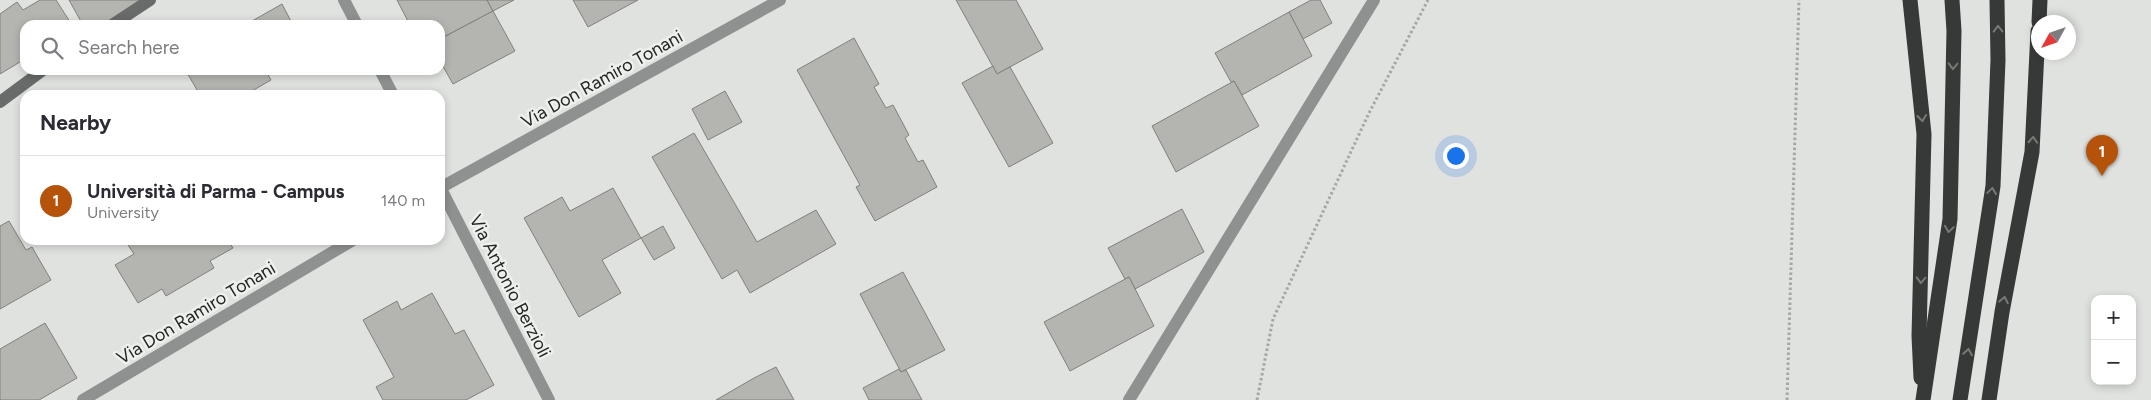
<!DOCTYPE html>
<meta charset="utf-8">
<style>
:root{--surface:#fff;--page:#f7f7f7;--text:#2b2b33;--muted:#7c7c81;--line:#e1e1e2;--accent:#b45309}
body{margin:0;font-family:Figtree,sans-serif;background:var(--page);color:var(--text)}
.controls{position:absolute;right:15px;bottom:15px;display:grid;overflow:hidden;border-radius:10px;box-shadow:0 2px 8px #0003}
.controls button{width:45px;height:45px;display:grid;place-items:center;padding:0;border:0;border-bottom:1px solid var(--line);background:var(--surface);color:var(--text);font:25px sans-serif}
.compass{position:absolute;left:2031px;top:15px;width:45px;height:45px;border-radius:50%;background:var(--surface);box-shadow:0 2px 8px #0003;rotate:230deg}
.you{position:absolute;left:1455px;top:155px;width:18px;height:18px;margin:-12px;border:4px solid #fff;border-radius:50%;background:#1a73e8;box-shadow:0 0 0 8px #1a73e833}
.badge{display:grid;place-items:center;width:32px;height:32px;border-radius:50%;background:var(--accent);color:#fff;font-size:16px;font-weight:700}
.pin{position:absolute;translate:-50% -41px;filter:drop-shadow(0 1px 2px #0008)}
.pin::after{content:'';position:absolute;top:26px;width:18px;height:15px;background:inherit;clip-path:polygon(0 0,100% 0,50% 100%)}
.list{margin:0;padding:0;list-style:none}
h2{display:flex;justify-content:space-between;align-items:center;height:65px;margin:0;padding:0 20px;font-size:21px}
h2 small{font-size:16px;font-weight:400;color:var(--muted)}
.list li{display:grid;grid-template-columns:32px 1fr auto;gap:15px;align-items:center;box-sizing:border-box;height:90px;padding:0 20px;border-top:1px solid var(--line)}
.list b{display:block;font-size:19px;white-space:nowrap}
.list p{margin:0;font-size:16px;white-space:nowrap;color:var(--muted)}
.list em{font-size:16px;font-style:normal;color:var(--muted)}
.icon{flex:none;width:28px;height:28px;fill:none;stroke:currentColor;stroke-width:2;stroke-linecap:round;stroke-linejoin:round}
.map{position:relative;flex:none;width:2151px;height:400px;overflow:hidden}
.search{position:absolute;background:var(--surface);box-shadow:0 2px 8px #0003;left:20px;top:20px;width:425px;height:55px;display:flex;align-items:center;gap:12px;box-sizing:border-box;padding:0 18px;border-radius:15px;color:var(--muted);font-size:19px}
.panel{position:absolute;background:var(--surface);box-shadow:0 2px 8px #0003;left:20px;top:90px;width:425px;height:155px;border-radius:15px}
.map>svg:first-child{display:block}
.building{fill:#b4b5b1;stroke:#80817d}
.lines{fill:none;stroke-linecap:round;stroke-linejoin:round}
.path{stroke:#a5a7a5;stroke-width:3;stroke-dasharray:2.5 2.5;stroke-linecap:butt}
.street{stroke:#8f9190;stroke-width:12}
.secondary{stroke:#686b69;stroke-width:12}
.highway{stroke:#363937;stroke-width:15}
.oneway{stroke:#767976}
.labels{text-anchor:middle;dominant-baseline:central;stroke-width:5;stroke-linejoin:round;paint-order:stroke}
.street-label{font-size:18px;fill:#242524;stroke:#edf0ec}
</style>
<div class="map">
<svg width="2151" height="400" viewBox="0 0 2151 400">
<rect width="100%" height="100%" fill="#e0e2df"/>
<g class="building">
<polygon points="40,0 56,0 72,25 25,25 25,59 0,74 0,14 17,2 23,10"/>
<polygon points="69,0 145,0 102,25 83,25"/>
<polygon points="397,0 487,0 493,11 440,39 440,25 410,25"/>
<polygon points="487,0 514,0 493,11"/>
<polygon points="573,0 638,0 588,27"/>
<polygon points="956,0 1016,0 1043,49 997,74"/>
<polygon points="1311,0 1320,0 1332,23 1303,39 1289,12"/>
<polygon points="282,4 293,25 245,25"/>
<polygon points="493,11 515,51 453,84 440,61 440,39"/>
<polygon points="1289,12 1312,56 1242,95 1234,81 1231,82 1215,53"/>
<polygon points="854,38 879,84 874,87 886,108 893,105 909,135 905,138 918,162 923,160 937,187 875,221 856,187 860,185 797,70"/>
<polygon points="993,66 997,74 1010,67 1053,143 1009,167 962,83"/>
<polygon points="188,70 268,70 266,71 271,80 245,95 200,95 186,71"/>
<polygon points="1234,81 1259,126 1176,172 1152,126"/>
<polygon points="725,91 742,122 708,140 692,109"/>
<polygon points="694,133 757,242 816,210 836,244 750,293 737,270 722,279 652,157"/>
<polygon points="613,188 641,238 602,260 621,293 579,317 524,218 562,197 570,211"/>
<polygon points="1182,209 1204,252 1135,289 1129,277 1125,279 1108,248"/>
<polygon points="9,221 26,250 32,247 51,280 0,309 0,226"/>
<polygon points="663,226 675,248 654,260 641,238"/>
<polygon points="136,240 228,240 233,248 210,261 214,268 166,296 162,289 138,303 115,265 134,254 128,245"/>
<polygon points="903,272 945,350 901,372 860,294"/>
<polygon points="1129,277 1154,326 1070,371 1044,322"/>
<polygon points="432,293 455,334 464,330 494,385 466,400 383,400 376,387 394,377 363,320 397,301 401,310"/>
<polygon points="45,323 77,378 39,400 0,400 0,349"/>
<polygon points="776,367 794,400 716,400 754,378"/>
<polygon points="899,369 901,372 906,370 922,400 869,400 863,388"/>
</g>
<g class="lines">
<g class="path">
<polyline points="1257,400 1273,319 1369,113 1428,0"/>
<polyline points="1787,400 1799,0"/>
</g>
<g class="street">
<polyline points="344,0 357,25"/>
<polyline points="380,70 393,95"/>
<polyline points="440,187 549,400"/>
<polyline points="440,188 780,0"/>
<polyline points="83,400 353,240"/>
<polyline points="1129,400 1374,0"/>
</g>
<g class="secondary">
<polyline points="112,25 150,0"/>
<polyline points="0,102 43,70"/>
</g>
<g class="highway">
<polyline points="1910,0 1924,134 1919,336 1921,378"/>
<polyline points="2039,22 2040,0"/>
<polyline points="1923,400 1950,219 1954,31 1952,0"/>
<polyline points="1960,400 1993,186 1998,60 1997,0"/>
<polyline points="1989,400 2002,312 2032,152 2038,31"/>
</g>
</g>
<defs><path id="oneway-chevron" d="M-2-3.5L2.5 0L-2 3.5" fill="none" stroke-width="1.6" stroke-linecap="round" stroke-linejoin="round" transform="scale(1.25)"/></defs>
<g class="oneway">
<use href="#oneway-chevron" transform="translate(1998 29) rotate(-91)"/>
<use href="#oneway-chevron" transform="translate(1953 66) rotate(91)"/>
<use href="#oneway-chevron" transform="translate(1922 118) rotate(84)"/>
<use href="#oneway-chevron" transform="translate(2033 140) rotate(-87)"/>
<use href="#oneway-chevron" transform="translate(1992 191) rotate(-82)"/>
<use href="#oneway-chevron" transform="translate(1949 229) rotate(98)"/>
<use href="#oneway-chevron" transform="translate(1921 280) rotate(92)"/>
<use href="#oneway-chevron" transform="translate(2004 300) rotate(-79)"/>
<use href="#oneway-chevron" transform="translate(1968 352) rotate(-81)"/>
</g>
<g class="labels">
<g class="street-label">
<text transform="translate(602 79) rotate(-29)">Via Don Ramiro Tonani</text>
<text transform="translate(510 286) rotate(63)">Via Antonio Berzioli</text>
<text transform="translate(196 313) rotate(-31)">Via Don Ramiro Tonani</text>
</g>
</g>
</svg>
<div class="controls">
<button>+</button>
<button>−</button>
</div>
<svg class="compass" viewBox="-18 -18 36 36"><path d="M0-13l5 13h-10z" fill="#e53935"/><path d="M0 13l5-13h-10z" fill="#7c7c81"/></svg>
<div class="you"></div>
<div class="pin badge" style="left:2102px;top:176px">1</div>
<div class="search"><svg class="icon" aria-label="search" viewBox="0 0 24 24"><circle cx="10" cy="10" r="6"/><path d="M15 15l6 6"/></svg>Search here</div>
<section class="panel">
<h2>Nearby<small></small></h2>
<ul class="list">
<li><span class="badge">1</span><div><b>Università di Parma - Campus</b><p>University</p></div><em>140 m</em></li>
</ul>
</section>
</div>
